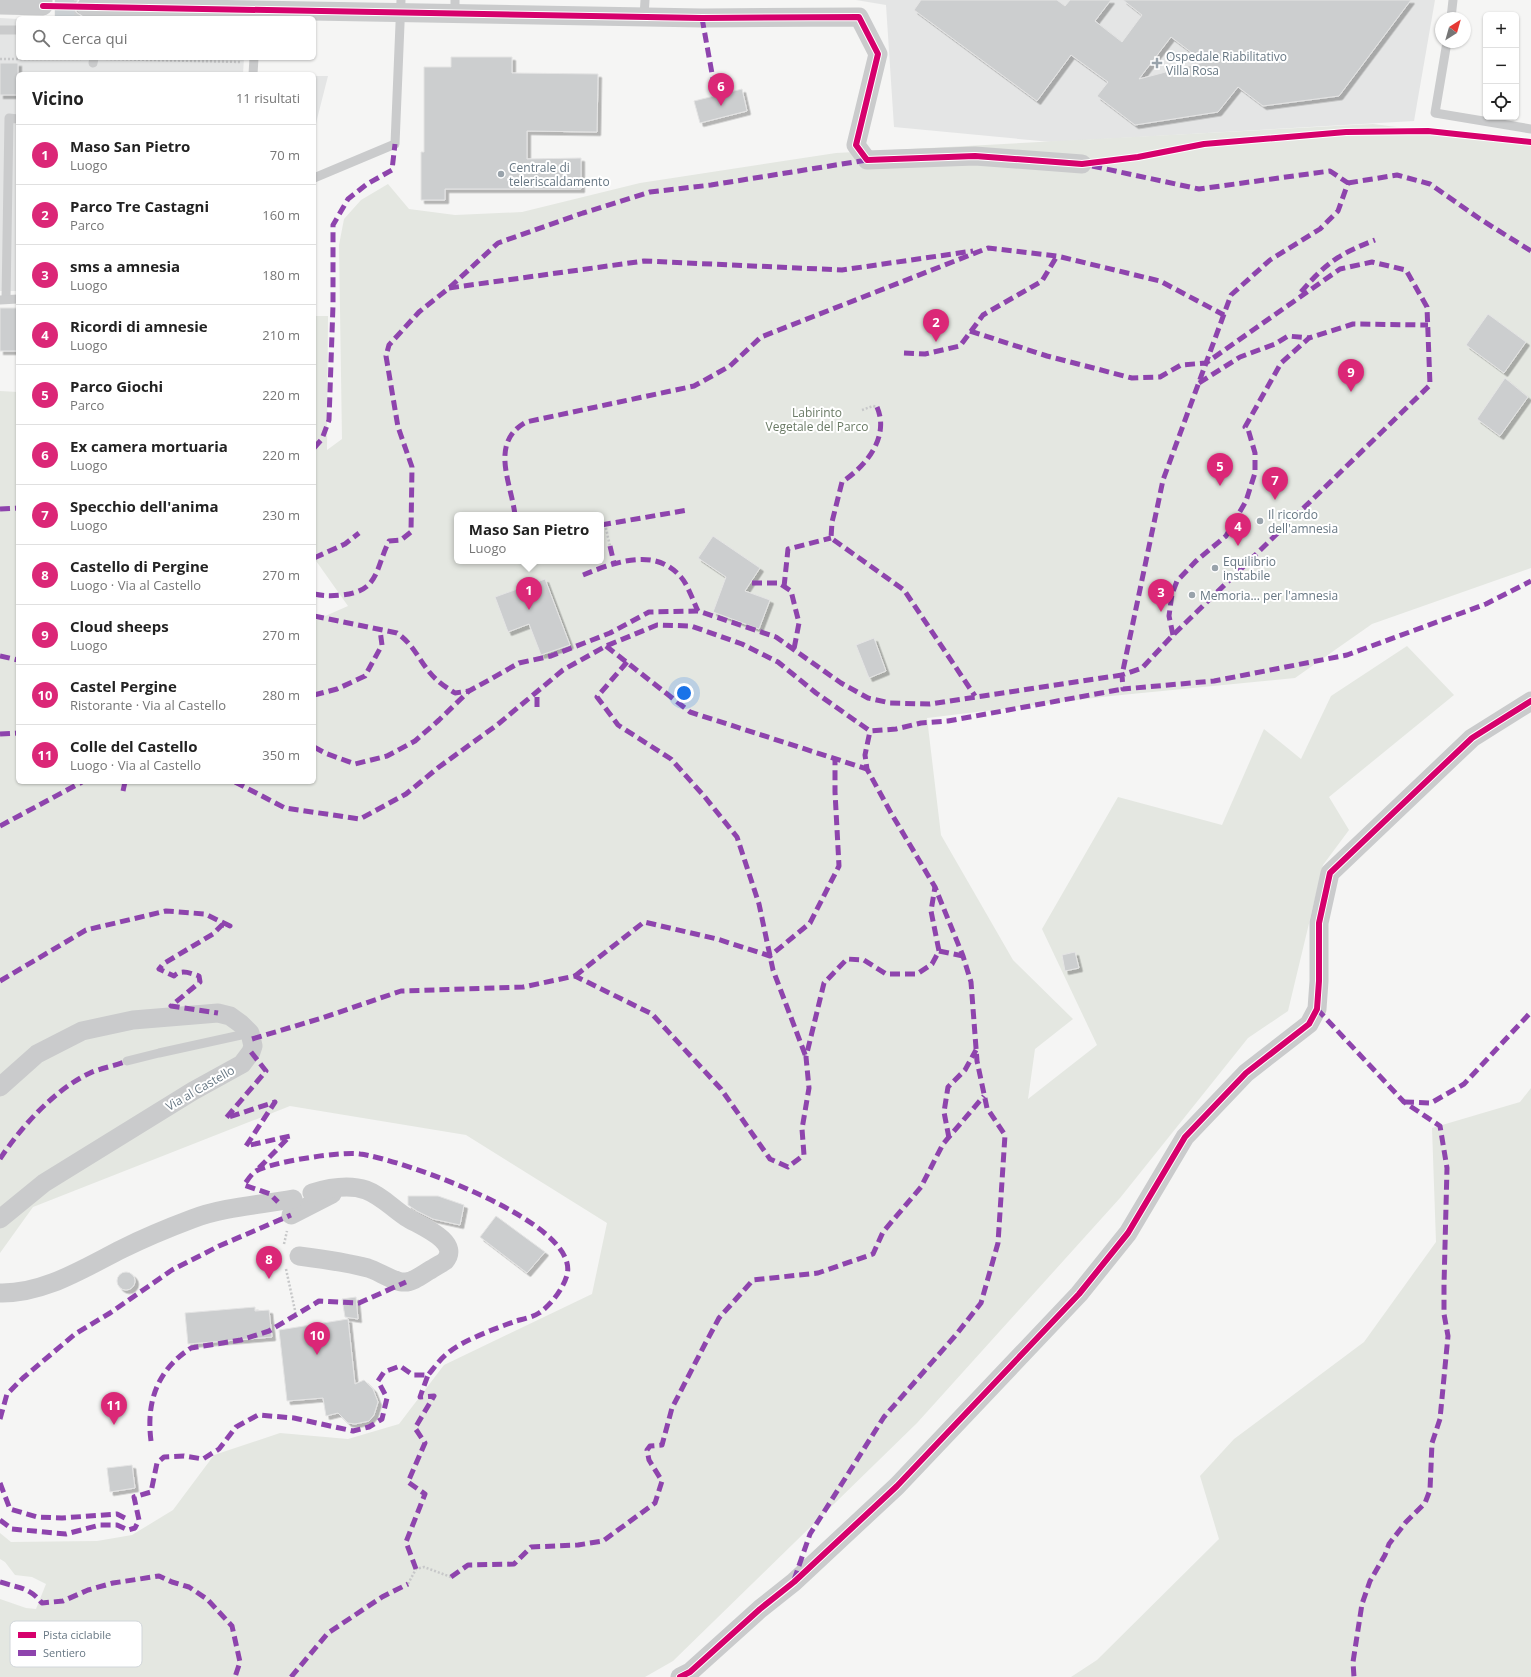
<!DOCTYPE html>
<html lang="it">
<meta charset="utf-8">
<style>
:root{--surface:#fff;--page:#f6f6f6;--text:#222;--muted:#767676;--line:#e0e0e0;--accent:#db2777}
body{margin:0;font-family:"Open Sans",sans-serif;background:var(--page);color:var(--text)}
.controls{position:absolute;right:12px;top:12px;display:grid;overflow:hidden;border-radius:6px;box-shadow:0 1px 3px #0004}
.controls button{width:36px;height:36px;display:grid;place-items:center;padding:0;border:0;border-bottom:1px solid var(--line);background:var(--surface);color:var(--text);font:20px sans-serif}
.compass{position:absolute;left:1435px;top:12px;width:36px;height:36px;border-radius:50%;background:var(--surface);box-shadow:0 1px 3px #0004;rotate:37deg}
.you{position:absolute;left:684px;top:693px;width:14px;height:14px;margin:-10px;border:3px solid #fff;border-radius:50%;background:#1a73e8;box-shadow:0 0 0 6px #1a73e833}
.badge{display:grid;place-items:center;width:26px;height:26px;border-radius:50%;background:var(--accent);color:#fff;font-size:13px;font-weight:700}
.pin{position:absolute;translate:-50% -33px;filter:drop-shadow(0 1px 2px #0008)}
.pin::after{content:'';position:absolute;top:21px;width:14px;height:12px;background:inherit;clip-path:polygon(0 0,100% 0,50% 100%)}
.popup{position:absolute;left:454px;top:512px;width:150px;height:52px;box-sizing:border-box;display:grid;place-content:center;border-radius:6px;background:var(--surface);filter:drop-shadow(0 1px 3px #0005);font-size:13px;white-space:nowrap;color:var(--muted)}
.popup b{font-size:15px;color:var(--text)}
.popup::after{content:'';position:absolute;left:50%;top:100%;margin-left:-8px;border:8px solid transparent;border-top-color:var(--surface)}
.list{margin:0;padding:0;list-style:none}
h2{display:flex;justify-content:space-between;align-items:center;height:52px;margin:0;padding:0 16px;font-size:17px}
h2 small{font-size:13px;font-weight:400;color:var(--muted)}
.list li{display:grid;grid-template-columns:26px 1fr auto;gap:12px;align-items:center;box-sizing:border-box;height:60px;padding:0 16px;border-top:1px solid var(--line)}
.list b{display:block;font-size:15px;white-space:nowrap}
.list p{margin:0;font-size:13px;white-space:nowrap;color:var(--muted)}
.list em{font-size:13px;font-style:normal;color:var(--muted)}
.icon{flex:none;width:22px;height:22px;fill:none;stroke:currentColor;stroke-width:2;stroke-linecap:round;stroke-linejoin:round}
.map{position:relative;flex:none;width:1531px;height:1677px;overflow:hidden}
.search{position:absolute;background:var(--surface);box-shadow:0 1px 3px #0004;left:16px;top:16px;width:300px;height:44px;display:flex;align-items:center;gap:10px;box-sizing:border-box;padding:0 14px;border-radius:6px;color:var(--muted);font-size:15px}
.panel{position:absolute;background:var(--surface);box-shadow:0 1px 3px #0004;left:16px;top:72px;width:300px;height:712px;border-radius:6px}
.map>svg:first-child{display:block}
.built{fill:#e4e5e5}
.green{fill:#e4e7e1;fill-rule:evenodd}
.building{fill:#cccecf;stroke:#e4e4e4;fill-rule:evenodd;filter:url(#shadow)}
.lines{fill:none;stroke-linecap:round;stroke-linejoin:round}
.minor-tunnel{stroke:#cacfd2;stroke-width:19;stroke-dasharray:19 10;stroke-linecap:butt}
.path{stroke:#c7c8c9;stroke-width:2.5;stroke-dasharray:2 2;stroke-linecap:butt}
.service{stroke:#cacbcc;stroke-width:9}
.minor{stroke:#cacbcc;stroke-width:19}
.quiet{stroke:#8e44ad;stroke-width:5;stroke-dasharray:10 5;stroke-linecap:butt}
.cycleway-casing{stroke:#fff;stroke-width:8}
.cycleway{stroke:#d6006c;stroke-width:6}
.poi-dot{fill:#99a3ab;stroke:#fff;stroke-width:1.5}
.labels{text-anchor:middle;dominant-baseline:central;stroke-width:4;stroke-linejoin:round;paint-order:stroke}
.poi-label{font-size:12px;fill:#677783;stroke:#fff;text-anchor:start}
.park-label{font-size:12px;fill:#6a7a65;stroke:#fff}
.street-label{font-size:12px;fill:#677783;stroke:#fff}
.key{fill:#fff;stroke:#d1d6da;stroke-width:1}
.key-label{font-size:11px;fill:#677783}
</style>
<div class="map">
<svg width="1531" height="1677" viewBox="0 0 1531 1677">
<defs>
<filter id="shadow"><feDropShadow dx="3.5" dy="3.5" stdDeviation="0" flood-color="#0004"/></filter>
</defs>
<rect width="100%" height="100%" fill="#f5f5f4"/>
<g class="built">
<polygon points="856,0 1435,0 1414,121 1051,142 894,127 886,5"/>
<polygon points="0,18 18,19 18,58 244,58 243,74 18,74 18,291 0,291"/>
<polygon points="314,76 328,76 314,131"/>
</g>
<g class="green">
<path d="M1373,124L1531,144V568L1372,624L1295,678L1111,696L927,718L941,835L1013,960L1073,1019L1035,1049L1028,1099L1097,1045L1042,929L1118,797L1222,825L1264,729L1301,759L1331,696L1407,646L1454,695L1329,797L1349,830L1323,865L1288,1011L1248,1038L1120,1198L917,1423L673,1661L645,1677H0V1599L26,1608L36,1609L46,1584L32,1577L15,1575L5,1562L0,1559V1533L11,1542L97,1541L132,1535L173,1510L214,1455L280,1433L348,1439L399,1424L444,1365L592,1294L607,1223L466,1135L290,1106L33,1207L0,1253V391L18,392V782H314V621L348,606L314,558V316H328L327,450L342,439L339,245L344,219L361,200L388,184L409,209L455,215L522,212L640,183L836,153ZM457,515H601V561H457Z"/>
<polygon points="1531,1088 1531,1677 1071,1677 1097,1660 1219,1539 1200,1476 1234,1439 1364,1342 1436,1242 1432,1128 1520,1102"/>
</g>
<g class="building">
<polygon points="55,0 78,0 75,6 76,12 84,18 55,17"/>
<path d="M921,0H1057L1065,6L1070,0H1111L1095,21L1122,42L1142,15L1123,0H1411L1339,96L1263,106L1238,87L1218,112L1135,125L1097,96L1108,82L1071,55L1037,101L914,10ZM1171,37L1204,62L1139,79Z"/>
<polygon points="451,57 512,57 512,73 598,74 597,132 527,131 527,159 581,158 581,189 445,189 445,200 421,200 421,152 424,152 424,67 451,67"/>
<rect x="0" y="63" width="18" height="32"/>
<polygon points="742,89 747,111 700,123 694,101"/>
<rect x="0" y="308" width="18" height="43"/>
<polygon points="1488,314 1526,342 1504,373 1466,345"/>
<polygon points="1505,378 1528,397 1500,436 1477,419"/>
<polygon points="713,536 760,568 745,591 770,600 759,629 713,612 726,577 698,558"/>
<polygon points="545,579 570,645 541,655 529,624 508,632 495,597"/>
<polygon points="874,638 886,671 869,678 856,645"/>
<polygon points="1075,952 1079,968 1065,971 1062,955"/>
<polygon points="408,1196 438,1196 464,1205 460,1225 433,1219 417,1211 408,1205"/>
<polygon points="496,1216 545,1252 527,1273 480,1237"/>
<circle cx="126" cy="1281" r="9"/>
<polygon points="356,1297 358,1319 345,1317 342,1299"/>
<polygon points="255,1307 255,1311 269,1310 272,1337 188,1344 185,1313"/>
<polygon points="348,1319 355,1384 364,1380 373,1389 378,1402 374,1415 369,1421 355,1424 348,1423 338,1413 326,1416 323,1398 287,1401 279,1330"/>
<polygon points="132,1465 135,1488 110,1492 107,1468"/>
</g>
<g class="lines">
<polyline class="minor-tunnel" points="55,7 86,7"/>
<g class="path">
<polyline points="0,59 81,59"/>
<polyline points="106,59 241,62"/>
<polyline points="862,410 873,406 877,407"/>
<polyline points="605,524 610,546"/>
<polyline points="284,1244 287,1231"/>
<polyline points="286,1269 296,1315"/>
<polyline points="408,1584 416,1569 424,1567 451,1577"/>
</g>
<g class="service">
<polyline points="455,0 455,14"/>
<polyline points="644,17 645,0"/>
<polyline points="1451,18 1453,0"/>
<polyline points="0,30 18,30"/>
<polyline points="1447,42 1435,113 1531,129"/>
<polyline points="93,63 94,58"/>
<polyline points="253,74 254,58"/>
<polyline points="314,178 395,144 401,0"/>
<polyline points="6,299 9,118 18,119"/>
<polyline points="0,300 18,299"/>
<polyline points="127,1061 159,1053 250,1033"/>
</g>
<g class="minor">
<polyline points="0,5 43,6 43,0"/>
<polyline points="86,7 702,18 859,17 878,54 856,145 867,160 975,156 1082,164"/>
<polyline points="0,1087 37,1054 82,1031 133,1020 218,1013 230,1016 241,1024 250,1033 253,1046 251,1052 242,1064 193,1091 44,1183 0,1219"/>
<polyline points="291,1215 332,1194"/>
<path d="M299,1256C322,1259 345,1262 368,1268C378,1271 396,1283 405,1282C414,1282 424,1273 432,1269C436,1266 441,1264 445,1261C462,1241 418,1225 406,1217C392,1208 382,1196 366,1190C349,1184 328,1188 312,1193"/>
<path d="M0,1293C44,1294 84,1268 122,1249C144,1238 168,1228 192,1219C223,1207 260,1205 293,1199"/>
<polyline points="680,1677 690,1672 760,1609 794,1582 897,1486 1079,1294 1128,1233 1185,1137 1246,1073 1309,1024 1317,1009 1319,981 1319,923 1330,873 1472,738 1531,701"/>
</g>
<g class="quiet">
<polyline points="702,18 713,79"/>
<polyline points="1348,183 1397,175 1430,184 1480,219 1531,251"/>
<polyline points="449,288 644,261 842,270 973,251"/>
<path d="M1301,292C1327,262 1339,254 1375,240"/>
<polyline points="970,331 1047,356 1132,378 1160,377 1181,365 1206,363 1340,269 1372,262 1406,270 1427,307 1430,385 1173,635 1142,668 1122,675 1123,689 1214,681 1347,655 1486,604 1531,581"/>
<polyline points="904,353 925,354 960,346 983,315 1042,281 1057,256"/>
<polyline points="1199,383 1240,357 1275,344 1288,336 1309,338"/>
<path d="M877,407C890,437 866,466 842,482L832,522L831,538L904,590L975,696"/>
<polyline points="314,448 322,439 329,420 333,305 333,225 348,199 367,184 392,170 395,144"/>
<polyline points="0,509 18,508"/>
<path d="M515,515C511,482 489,443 526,422L694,386L730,366L761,337L988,248L1057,256L1160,281L1224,315"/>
<polyline points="601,525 688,510"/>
<polyline points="610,546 614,563"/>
<polyline points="314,558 345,544 359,533"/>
<path d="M583,575C613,563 653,547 679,575C687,582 693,601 698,611"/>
<polyline points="752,583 779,583 791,591 799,623 794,649"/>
<polyline points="784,587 788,549 831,538"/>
<path d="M314,594C324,596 332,596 342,595C379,591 375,570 389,541L401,540L411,532L412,467L398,427L386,356L389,345L419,312L449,288L498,243L583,213L650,192L711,185L867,160"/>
<path d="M314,616L397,633C416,646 421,666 437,680C442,685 449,689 455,693L469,691"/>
<polyline points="1173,635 1169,616 1172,594 1177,581 1196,561 1226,536 1246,501 1255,473 1255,453 1248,429 1245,427 1281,363 1309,338 1353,324 1428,325"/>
<polyline points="606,646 690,712 867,769"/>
<polyline points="0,656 18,660"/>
<polyline points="627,662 597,697 618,725 671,759 704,796 737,837 759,904 773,970 806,1057"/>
<polyline points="314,695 337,689 365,676 382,645 380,630"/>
<polyline points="537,707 537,692"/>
<polyline points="0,734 18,733"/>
<polyline points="314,747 325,753 355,764 387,756 415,741 439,720 469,691 489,680 519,663 551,656 610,633 649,612 698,611 776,637 841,683 868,698 890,703 930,704 1122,675 1163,480 1231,295 1270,260 1320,229 1338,211 1348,183 1330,171 1199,189 1092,166"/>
<polyline points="235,782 285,808 360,819 406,794 439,767 497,725 563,670 606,646 657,625 691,626 742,644 778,662 816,693 870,731 896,729 921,723 948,721 1123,689"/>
<polyline points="123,791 125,782"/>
<polyline points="0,826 82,782"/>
<polyline points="939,951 963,956"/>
<polyline points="575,976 644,922 717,939 770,956 810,923 839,866 835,792 835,758"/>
<path d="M0,981L86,930L166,911L205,914L230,926L222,925L213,934L163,964L159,969L174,976C181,969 190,973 199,976L200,982L171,1006L218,1013"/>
<polyline points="1317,1009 1404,1102 1440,1126 1447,1168 1444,1285 1444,1314 1448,1336 1440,1419 1432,1443 1430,1490 1425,1503 1406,1522 1389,1544 1385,1555 1370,1581 1362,1604 1353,1662 1354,1677"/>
<polyline points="252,1039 322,1018 401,991 523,987 575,976 652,1014 721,1089 770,1159 788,1167 804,1155 802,1129 809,1088 806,1057 824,983 847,959 864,960 886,974 917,974 932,964 939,951 931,911 935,887"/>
<polyline points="251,1052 266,1071 226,1118 275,1102 246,1146 290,1136 257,1170"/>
<polyline points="1404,1102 1431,1103 1464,1084 1531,1012"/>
<polyline points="949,1138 944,1112 948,1087 965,1070 976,1050"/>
<path d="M0,1159C20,1128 55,1089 90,1073C101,1068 115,1066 127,1061"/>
<polyline points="0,1419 7,1394 23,1378 75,1334 110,1313 172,1270 219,1246 291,1215"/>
<path d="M151,1441C146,1402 157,1370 191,1348L241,1340L269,1331L319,1301L359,1303L406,1282"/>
<polyline points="0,1483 10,1509 37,1517 62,1518 117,1514 125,1518"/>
<path d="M0,1520L12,1529L66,1534L100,1525H117L128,1530L135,1528L139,1520L134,1497L151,1492L157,1463L164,1457L184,1456L203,1459L219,1449L236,1427L258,1415L294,1418L353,1431L369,1427L382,1419L387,1398L378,1381L384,1372L400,1366L413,1375H428C434,1368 440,1359 448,1353C463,1340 497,1328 516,1321C523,1319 533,1317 539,1313C551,1305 563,1289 567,1275C581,1222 400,1159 360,1154C342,1151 271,1162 256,1171C251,1174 247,1181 244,1185L270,1194L278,1202"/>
<polyline points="416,1569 406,1542 425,1494 408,1482 425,1443 415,1428 434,1396 420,1397 428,1375"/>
<polyline points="451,1577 468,1565 514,1564 531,1547 578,1545 603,1541 655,1503 662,1481 649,1460 647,1450 650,1446 662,1445 672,1408 705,1344 719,1318 753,1280 818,1273 873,1254 883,1232 921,1187 943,1144 984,1096"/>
<polyline points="794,1580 810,1534 884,1417 955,1336 981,1303 998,1243 1005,1135 987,1108 977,1061 971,982 963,956 935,887 891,813 867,769 865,755 870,731"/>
<path d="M0,1582C19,1588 29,1587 42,1603L63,1601L88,1590L113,1583L159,1576L172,1582L189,1587L207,1599L232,1626L240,1662L235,1677"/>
<polyline points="291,1677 328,1633 382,1597 408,1584"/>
</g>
<defs>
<g id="cycleway">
<polyline points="43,6 702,18 859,17 878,54 856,145 867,160 975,156 1082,164 1138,157 1204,144 1346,132 1428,131 1531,142"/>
<polyline points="680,1677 690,1672 760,1609 794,1582 897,1486 1079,1294 1128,1233 1185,1137 1246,1073 1309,1024 1317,1009 1319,981 1319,923 1330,873 1472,738 1531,701"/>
</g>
</defs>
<use href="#cycleway" class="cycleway-casing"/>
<use href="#cycleway" class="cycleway"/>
</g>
<g class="poi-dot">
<path d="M1155 57h4v4h4v4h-4v4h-4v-4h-4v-4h4z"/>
<circle cx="501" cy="174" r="4"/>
<circle cx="1260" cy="521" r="4"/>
<circle cx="1215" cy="568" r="4"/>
<circle cx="1192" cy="595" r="4"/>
</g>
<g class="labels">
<g class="poi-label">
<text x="1166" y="56">Ospedale Riabilitativo<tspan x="1166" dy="14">Villa Rosa</tspan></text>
<text x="509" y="167">Centrale di<tspan x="509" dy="14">teleriscaldamento</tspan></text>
<text x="1268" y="514">Il ricordo<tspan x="1268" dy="14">dell'amnesia</tspan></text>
<text x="1223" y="561">Equilibrio<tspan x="1223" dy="14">instabile</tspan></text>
<text x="1200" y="595">Memoria... per l'amnesia</text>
</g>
<g class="park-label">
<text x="817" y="412">Labirinto<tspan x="817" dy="14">Vegetale del Parco</tspan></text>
</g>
<g class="street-label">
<text transform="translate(200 1088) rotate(-30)">Via al Castello</text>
</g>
</g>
<rect x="10" y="1621" width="132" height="46" rx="6" class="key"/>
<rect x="18" y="1632" width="18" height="6" fill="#d6006c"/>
<rect x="18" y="1650" width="18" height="6" fill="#8e44ad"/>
<g class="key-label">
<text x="43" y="1639">Pista ciclabile</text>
<text x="43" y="1657">Sentiero</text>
</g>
</svg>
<div class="controls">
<button>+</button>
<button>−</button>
<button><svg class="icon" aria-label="locate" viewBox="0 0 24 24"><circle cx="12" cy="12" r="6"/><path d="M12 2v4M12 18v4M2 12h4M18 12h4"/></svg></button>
</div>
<svg class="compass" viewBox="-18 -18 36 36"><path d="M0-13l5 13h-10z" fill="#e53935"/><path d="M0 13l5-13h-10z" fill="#767676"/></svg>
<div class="you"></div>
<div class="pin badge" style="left:529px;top:610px">1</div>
<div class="popup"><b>Maso San Pietro</b>Luogo</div>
<div class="pin badge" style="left:936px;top:342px">2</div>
<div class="pin badge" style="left:1161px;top:612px">3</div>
<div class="pin badge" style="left:1238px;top:546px">4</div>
<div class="pin badge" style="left:1220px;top:486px">5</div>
<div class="pin badge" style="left:721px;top:106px">6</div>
<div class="pin badge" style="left:1275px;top:500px">7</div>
<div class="pin badge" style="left:269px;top:1279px">8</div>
<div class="pin badge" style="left:1351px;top:392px">9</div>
<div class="pin badge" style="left:317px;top:1355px">10</div>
<div class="pin badge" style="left:114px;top:1425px">11</div>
<div class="search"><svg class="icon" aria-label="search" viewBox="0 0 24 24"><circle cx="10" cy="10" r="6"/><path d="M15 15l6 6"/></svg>Cerca qui</div>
<section class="panel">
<h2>Vicino<small>11 risultati</small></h2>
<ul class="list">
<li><span class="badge">1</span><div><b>Maso San Pietro</b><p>Luogo</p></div><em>70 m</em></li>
<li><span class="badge">2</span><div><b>Parco Tre Castagni</b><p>Parco</p></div><em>160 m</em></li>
<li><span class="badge">3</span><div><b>sms a amnesia</b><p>Luogo</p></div><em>180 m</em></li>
<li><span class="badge">4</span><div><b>Ricordi di amnesie</b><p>Luogo</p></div><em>210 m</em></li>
<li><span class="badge">5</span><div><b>Parco Giochi</b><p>Parco</p></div><em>220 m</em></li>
<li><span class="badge">6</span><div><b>Ex camera mortuaria</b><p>Luogo</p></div><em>220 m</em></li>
<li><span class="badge">7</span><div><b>Specchio dell'anima</b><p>Luogo</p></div><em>230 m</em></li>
<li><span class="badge">8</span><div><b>Castello di Pergine</b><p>Luogo · Via al Castello</p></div><em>270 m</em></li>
<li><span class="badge">9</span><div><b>Cloud sheeps</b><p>Luogo</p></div><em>270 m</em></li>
<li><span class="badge">10</span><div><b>Castel Pergine</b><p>Ristorante · Via al Castello</p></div><em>280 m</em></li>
<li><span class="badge">11</span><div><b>Colle del Castello</b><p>Luogo · Via al Castello</p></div><em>350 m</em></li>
</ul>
</section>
</div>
